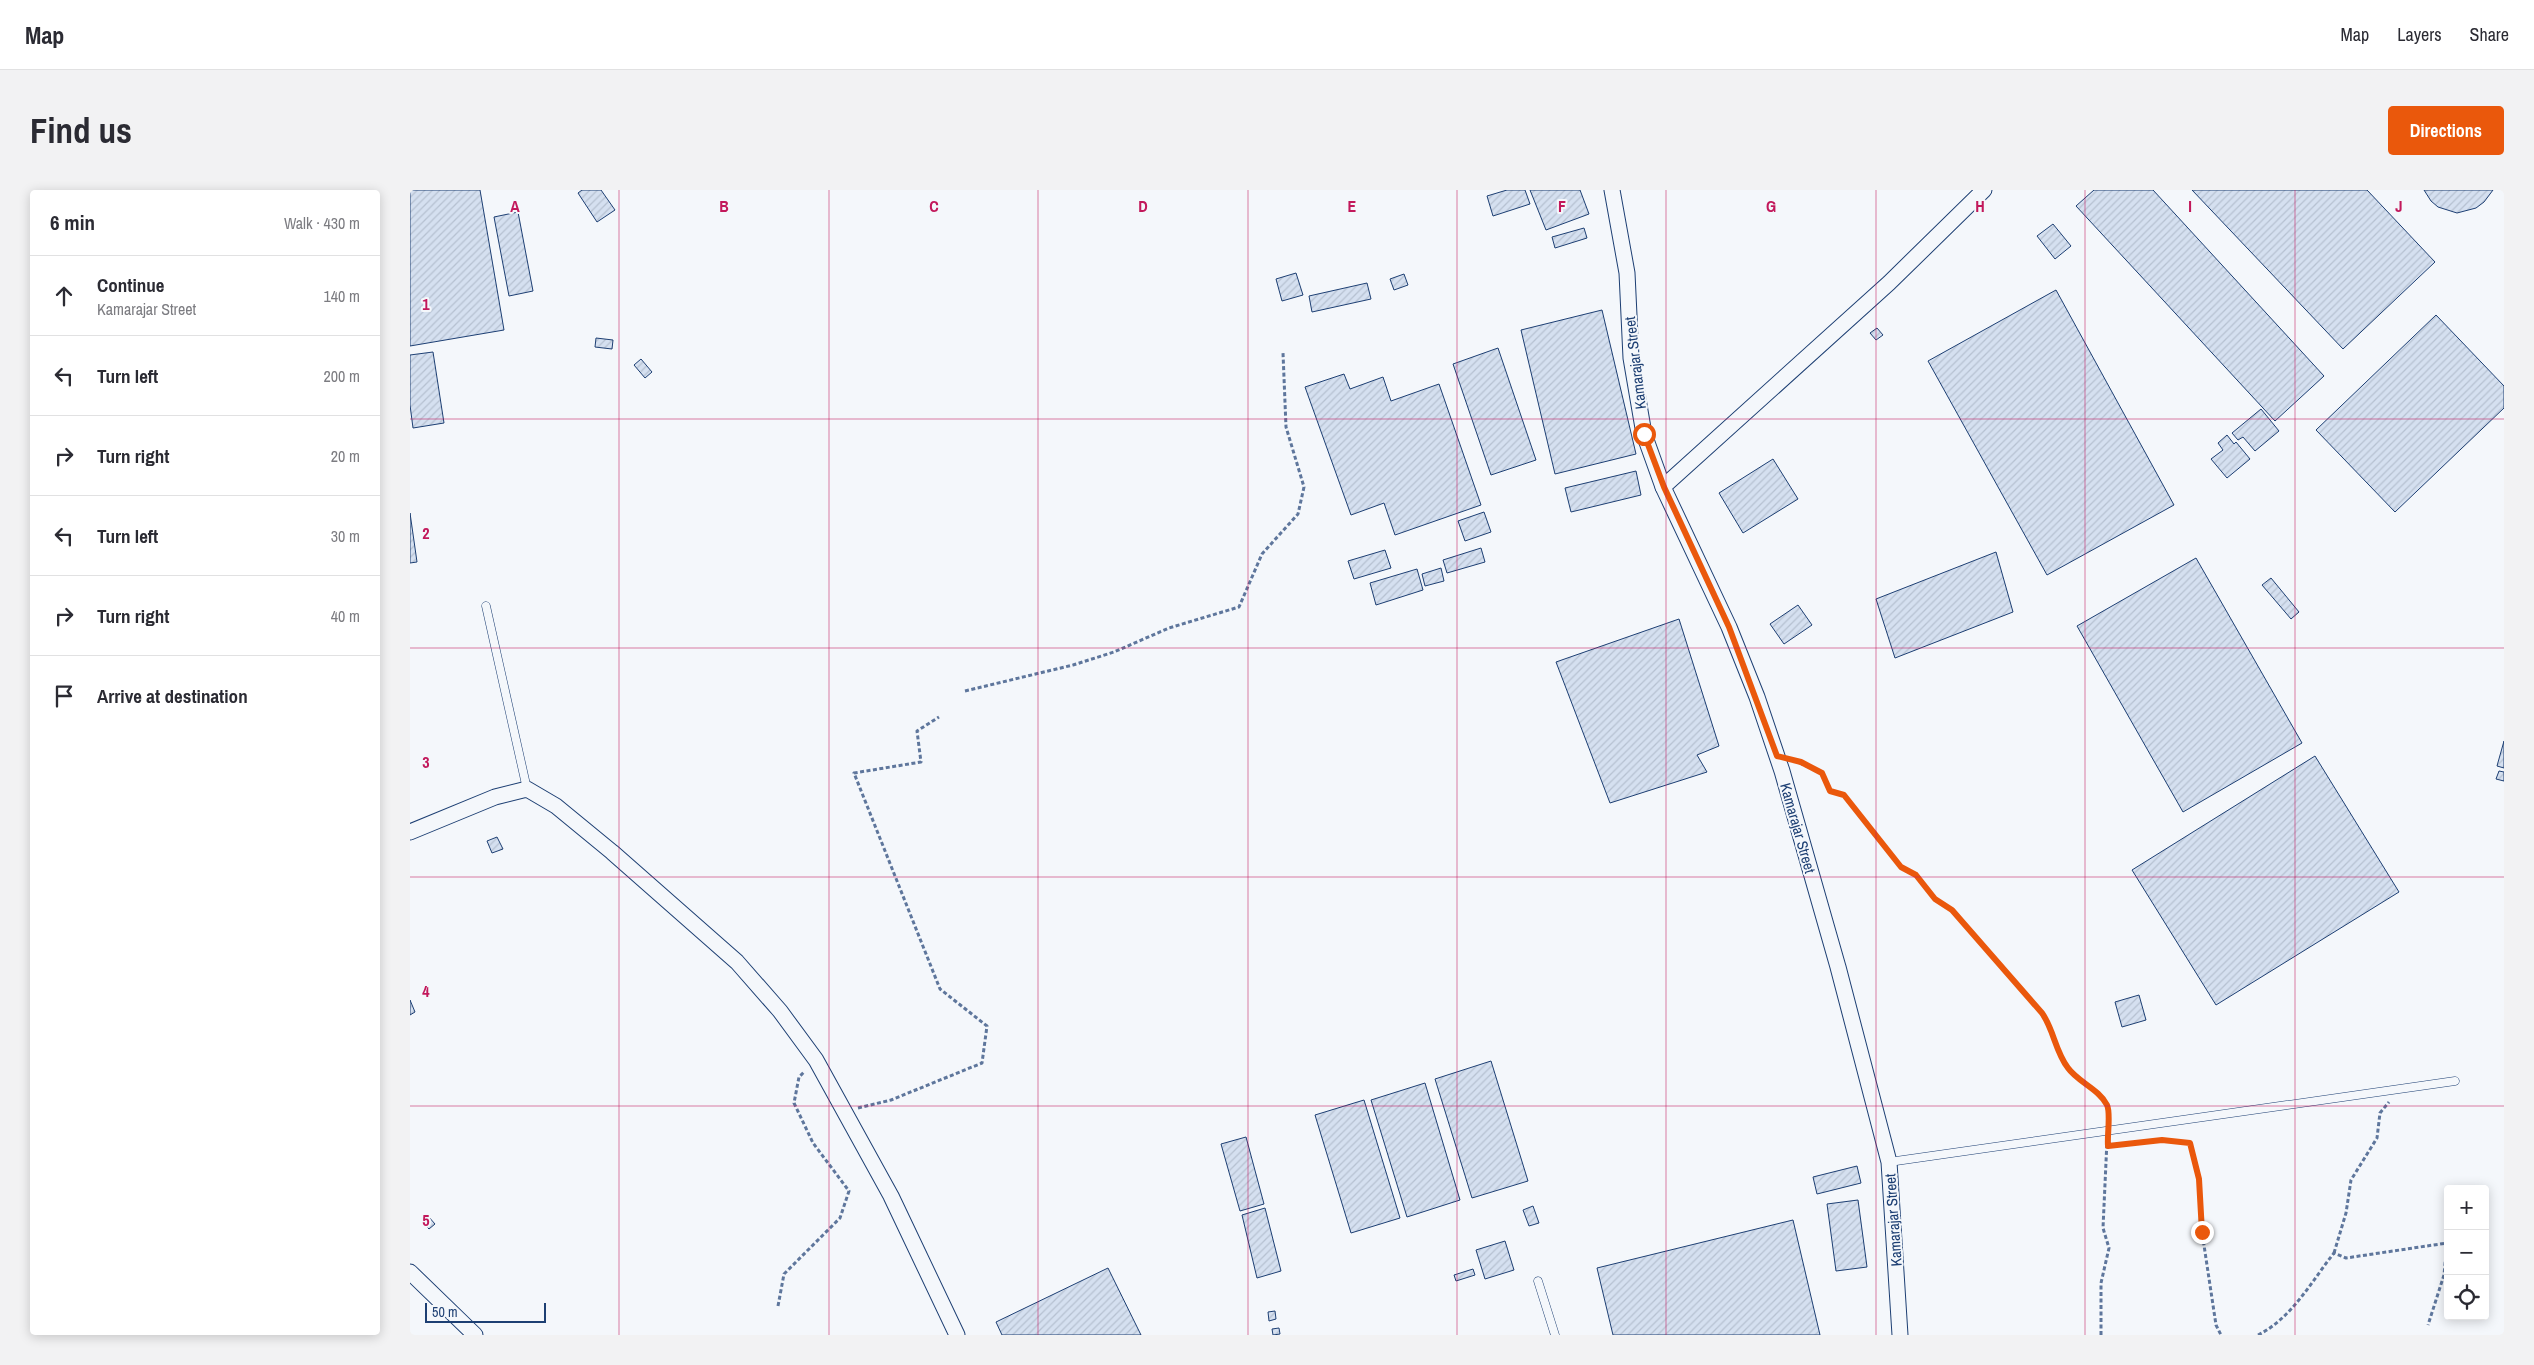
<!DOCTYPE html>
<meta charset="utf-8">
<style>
:root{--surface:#fff;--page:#f2f2f3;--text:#2b2b33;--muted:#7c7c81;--line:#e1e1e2;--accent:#ea580c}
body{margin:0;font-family:"Archivo Narrow",sans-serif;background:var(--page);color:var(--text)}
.controls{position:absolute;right:15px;bottom:15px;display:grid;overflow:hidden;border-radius:5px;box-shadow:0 2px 12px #0003}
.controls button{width:45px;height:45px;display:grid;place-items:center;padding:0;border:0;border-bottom:1px solid var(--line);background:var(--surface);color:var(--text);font:25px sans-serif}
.scale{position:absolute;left:15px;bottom:12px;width:121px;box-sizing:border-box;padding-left:5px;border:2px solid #1d3f73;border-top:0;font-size:14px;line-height:18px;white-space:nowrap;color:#1d3f73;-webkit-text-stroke:4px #f4f7fb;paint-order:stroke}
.stop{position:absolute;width:15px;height:15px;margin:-11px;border:4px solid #ea580c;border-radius:50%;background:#fff}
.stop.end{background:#ea580c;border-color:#fff;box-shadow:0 1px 5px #0008}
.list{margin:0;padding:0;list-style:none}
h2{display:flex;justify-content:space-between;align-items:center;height:65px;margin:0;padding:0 20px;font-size:21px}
h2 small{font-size:16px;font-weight:400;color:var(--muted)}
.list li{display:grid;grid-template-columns:32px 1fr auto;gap:15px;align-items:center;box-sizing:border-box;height:80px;padding:0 20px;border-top:1px solid var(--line)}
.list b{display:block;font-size:19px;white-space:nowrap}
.list p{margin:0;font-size:16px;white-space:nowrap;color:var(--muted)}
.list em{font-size:16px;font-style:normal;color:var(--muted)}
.icon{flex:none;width:28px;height:28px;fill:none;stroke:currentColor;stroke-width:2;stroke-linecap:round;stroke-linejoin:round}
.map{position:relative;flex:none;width:2094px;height:1145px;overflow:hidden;border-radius:5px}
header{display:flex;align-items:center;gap:30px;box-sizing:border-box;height:70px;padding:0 25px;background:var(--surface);border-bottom:1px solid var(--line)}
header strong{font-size:24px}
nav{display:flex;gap:28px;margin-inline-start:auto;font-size:18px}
.intro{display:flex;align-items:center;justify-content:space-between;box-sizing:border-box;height:120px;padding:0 30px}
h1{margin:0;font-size:35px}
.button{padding:12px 22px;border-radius:5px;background:var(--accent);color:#fff;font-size:18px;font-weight:700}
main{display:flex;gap:30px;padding:0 30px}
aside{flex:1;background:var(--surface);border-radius:5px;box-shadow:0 2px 12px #0003}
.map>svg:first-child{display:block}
.building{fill:url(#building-hatch);stroke:#1d3f73}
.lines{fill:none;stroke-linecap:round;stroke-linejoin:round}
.service-casing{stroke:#1d3f73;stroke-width:9}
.minor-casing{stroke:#1d3f73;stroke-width:17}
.path{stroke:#5e769c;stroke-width:3;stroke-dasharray:4 2.5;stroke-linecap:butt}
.service{stroke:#f4f7fb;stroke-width:8}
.minor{stroke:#f4f7fb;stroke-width:15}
.route{stroke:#ea580c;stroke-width:6}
.grid{fill:none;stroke:#c2185b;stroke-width:1;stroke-opacity:0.55}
.labels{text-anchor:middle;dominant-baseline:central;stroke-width:4;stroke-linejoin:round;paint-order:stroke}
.street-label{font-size:15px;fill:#1d3f73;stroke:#f4f7fb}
.grid-label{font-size:16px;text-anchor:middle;font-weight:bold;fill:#c2185b;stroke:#f4f7fb;stroke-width:4;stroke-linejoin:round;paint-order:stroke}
</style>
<header>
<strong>Map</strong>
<nav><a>Map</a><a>Layers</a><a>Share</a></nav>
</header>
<div class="intro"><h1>Find us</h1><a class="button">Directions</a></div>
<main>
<aside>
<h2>6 min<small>Walk · 430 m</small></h2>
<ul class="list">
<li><svg class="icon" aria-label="ahead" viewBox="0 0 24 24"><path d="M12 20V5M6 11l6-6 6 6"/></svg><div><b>Continue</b><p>Kamarajar Street</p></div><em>140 m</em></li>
<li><svg class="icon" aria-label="left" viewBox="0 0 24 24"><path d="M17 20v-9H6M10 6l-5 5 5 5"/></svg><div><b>Turn left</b></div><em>200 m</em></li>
<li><svg class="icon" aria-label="right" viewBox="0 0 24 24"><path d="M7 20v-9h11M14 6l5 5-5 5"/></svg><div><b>Turn right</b></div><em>20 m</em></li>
<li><svg class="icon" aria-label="left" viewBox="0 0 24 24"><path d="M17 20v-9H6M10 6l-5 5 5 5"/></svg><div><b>Turn left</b></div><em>30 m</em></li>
<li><svg class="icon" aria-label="right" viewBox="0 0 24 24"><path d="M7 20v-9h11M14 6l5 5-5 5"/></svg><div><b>Turn right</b></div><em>40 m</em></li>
<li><svg class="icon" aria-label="arrive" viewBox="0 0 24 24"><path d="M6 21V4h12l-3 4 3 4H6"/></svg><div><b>Arrive at destination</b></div></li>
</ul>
</aside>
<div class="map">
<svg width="2094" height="1145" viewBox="0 0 2094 1145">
<defs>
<pattern id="building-hatch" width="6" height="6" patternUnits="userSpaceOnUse" patternTransform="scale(1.25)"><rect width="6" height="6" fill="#d5e0f0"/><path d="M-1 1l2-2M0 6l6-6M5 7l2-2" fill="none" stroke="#b6c1d1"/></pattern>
</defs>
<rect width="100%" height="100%" fill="#f4f7fb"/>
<g class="building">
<polygon points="0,0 70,0 94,140 0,156"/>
<polygon points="172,0 191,0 205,20 187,32 168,3"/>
<polygon points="1097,0 1115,0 1120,14 1083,26 1077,6"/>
<polygon points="1120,0 1170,0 1179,24 1136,40"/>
<polygon points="1684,0 1743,0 1914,186 1865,231 1666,16"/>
<polygon points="1782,0 1957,0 2025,72 1933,159"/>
<polygon points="2014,0 2083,0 2074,12 2066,18 2047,23 2028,17 2021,11"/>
<polygon points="108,22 123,101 99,106 84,27"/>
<polygon points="1643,34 1661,56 1645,69 1627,46"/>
<polygon points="1174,38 1177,48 1145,58 1142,47"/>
<polygon points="886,83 893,105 872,111 866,89"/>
<polygon points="994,84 998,95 984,100 980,89"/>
<polygon points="957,93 961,109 902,122 899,106"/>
<polygon points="1646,100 1764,315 1637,385 1518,171"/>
<polygon points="1192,120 1226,264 1145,284 1111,140"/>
<polygon points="2026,125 2094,196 2094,218 1985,322 1906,240"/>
<polygon points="1467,138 1473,145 1466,150 1460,143"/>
<polygon points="186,148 203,150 202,159 185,157"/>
<polygon points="1088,158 1126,270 1081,285 1043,174"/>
<polygon points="23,162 34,233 3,238 0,215 0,165"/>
<polygon points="231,169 242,182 235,188 224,175"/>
<polygon points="934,184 940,199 973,187 981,211 1029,194 1071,315 985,345 974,313 941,325 895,197"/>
<polygon points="1851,219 1869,241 1845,261 1833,247 1828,250 1822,243"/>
<polygon points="1817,245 1824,254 1826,252 1840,269 1817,288 1801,269 1813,260 1808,253"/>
<polygon points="1363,269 1388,309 1333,343 1309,303"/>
<polygon points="1226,281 1231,305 1161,322 1155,298"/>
<polygon points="1074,322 1081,342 1055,351 1048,331"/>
<polygon points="0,323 7,372 0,373"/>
<polygon points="1071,358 1075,372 1037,383 1033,370"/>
<polygon points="975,360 981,378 944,389 938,371"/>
<polygon points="1586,362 1603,422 1485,468 1466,409"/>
<polygon points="1786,368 1892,553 1773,622 1667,436"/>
<polygon points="1031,378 1034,391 1015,396 1012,384"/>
<polygon points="1007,379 1013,400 966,415 960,393"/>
<polygon points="1861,388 1889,422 1881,429 1852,395"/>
<polygon points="1388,415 1402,435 1374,454 1360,434"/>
<polygon points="1269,429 1309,556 1287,565 1297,582 1200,613 1146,472"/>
<polygon points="2094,551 2094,578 2087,576"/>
<polygon points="1905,566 1989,702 1806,815 1722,680"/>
<polygon points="2089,581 2094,582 2094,591 2086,589"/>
<polygon points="87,647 93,659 82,663 77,651"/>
<polygon points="1729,805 1736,830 1712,837 1705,812"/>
<polygon points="0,810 5,822 0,825"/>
<polygon points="1081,871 1118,991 1062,1008 1025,889"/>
<polygon points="1015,893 1050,1010 997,1027 961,910"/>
<polygon points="954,910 990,1028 941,1043 905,925"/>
<polygon points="836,947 854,1014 830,1021 811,954"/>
<polygon points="1447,976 1451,993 1407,1004 1403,987"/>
<polygon points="1448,1010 1457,1077 1426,1081 1417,1014"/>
<polygon points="1123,1016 1129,1033 1119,1036 1113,1020"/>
<polygon points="855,1018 871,1081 847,1088 832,1025"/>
<polygon points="18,1026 25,1034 19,1039 12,1032"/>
<polygon points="1383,1030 1410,1145 1203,1145 1187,1078"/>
<polygon points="1095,1051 1104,1080 1075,1089 1066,1060"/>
<polygon points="698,1078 731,1145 592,1145 586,1132"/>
<polygon points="1063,1079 1065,1085 1046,1091 1044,1085"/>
<polygon points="865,1121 866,1129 859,1131 858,1122"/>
<polygon points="869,1138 870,1144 863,1145 862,1139"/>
</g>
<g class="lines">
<defs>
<g id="service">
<polyline points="76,416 117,599"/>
<polyline points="1479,972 2045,891"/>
<polyline points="1128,1091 1145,1145"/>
</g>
<g id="minor">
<polyline points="1202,0 1217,83 1221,168 1234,244 1253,297 1319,437 1347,507 1372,581 1428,777 1479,972 1490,1145"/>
<polyline points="1253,297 1479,93 1574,0"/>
<polyline points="0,642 85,607 117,599 146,616 202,662 327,772 370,821 406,870 481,1006 547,1145"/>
<polyline points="0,1082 65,1145"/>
</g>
</defs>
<use href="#service" class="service-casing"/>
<use href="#minor" class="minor-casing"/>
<g class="path">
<polyline points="555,501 663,475 704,462 759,438 829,417 852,364 888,324 894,297 876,237 873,163"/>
<path d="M1383,570L1412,583L1420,601L1433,605L1491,677L1507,685L1525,709L1542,720L1632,823C1645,840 1645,863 1659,880C1672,896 1702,905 1698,929"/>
<polyline points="448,918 481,910 572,873 577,836 530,799 444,583 511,572 507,541 529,527"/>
<polyline points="1698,956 1752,950 1780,953 1789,989 1792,1042 1806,1135 1811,1145"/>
<polyline points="1924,1063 1936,1023 1941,990 1967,948 1970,923 1979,912"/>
<polyline points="368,1116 374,1084 430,1028 439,1001 403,953 384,913 389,887 395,881"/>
<polyline points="1691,1145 1691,1093 1699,1058 1693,1038 1697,950"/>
<path d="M1848,1145C1882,1128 1901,1092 1924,1063L1936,1068L2037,1053L2034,1085L2018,1135"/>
</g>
<use href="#service" class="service"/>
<use href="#minor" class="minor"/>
</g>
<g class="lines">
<path class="route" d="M1234,244L1254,297L1319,437L1367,566L1391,572L1412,583L1420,601L1434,605L1491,677L1506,685L1525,709L1542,720L1632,823C1644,840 1645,861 1658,878C1668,892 1689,899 1697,915C1701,923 1697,945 1698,956L1752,950L1780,953L1789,989L1792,1042"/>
</g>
<path class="grid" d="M209,0V1145M419,0V1145M628,0V1145M838,0V1145M1047,0V1145M1256,0V1145M1466,0V1145M1675,0V1145M1885,0V1145M0,229H2094M0,458H2094M0,687H2094M0,916H2094"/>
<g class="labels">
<g class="street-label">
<text transform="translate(1225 173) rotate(-97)">Kamarajar Street</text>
<text transform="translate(1388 638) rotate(74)">Kamarajar Street</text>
<text transform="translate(1483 1030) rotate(-94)">Kamarajar Street</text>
</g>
</g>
<g class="grid-label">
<text x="105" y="22">A</text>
<text x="314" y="22">B</text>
<text x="524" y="22">C</text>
<text x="733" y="22">D</text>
<text x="942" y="22">E</text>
<text x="1152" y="22">F</text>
<text x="1361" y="22">G</text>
<text x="1570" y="22">H</text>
<text x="1780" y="22">I</text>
<text x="1989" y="22">J</text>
<text x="16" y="120">1</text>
<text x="16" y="349">2</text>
<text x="16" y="578">3</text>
<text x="16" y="807">4</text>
<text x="16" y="1036">5</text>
</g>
</svg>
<div class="controls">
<button>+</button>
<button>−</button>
<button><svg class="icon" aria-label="locate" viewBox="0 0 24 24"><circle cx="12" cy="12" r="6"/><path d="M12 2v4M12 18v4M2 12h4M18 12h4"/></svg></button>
</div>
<div class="scale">50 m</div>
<div class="stop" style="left:1234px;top:244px"></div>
<div class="stop end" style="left:1792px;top:1042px"></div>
</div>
</main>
